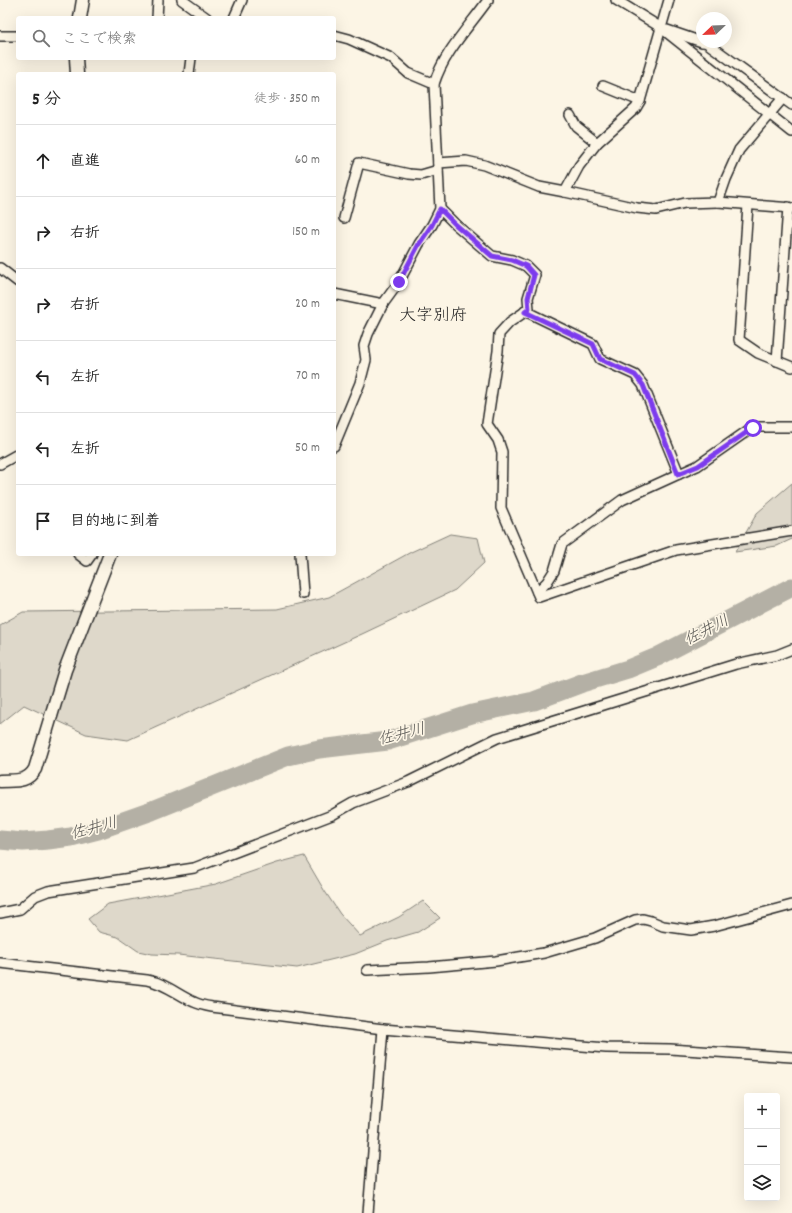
<!DOCTYPE html>
<html lang="ja">
<meta charset="utf-8">
<style>
:root{--surface:#fff;--page:#f2f2f2;--text:#222;--muted:#767676;--line:#e0e0e0}
body{margin:0;font-family:Dekko,"Klee One",sans-serif;background:var(--page);color:var(--text)}
.controls{position:absolute;right:12px;bottom:12px;display:grid;overflow:hidden;border-radius:4px;box-shadow:0 4px 16px #0002}
.controls button{width:36px;height:36px;display:grid;place-items:center;padding:0;border:0;border-bottom:1px solid var(--line);background:var(--surface);color:var(--text);font:20px sans-serif}
.compass{position:absolute;left:696px;top:12px;width:36px;height:36px;border-radius:50%;background:var(--surface);box-shadow:0 4px 16px #0002;rotate:247deg}
.stop{position:absolute;width:12px;height:12px;margin:-9px;border:3px solid #7c3aed;border-radius:50%;background:#fff}
.stop.end{background:#7c3aed;border-color:#fff;box-shadow:0 1px 4px #0008}
.list{margin:0;padding:0;list-style:none}
h2{display:flex;justify-content:space-between;align-items:center;height:52px;margin:0;padding:0 16px;font-size:17px}
h2 small{font-size:13px;font-weight:400;color:var(--muted)}
.list li{display:grid;grid-template-columns:26px 1fr auto;gap:12px;align-items:center;box-sizing:border-box;height:72px;padding:0 16px;border-top:1px solid var(--line)}
.list b{display:block;font-size:15px;white-space:nowrap}
.list em{font-size:13px;font-style:normal;color:var(--muted)}
.icon{flex:none;width:22px;height:22px;fill:none;stroke:currentColor;stroke-width:2;stroke-linecap:round;stroke-linejoin:round}
.map{position:relative;flex:none;width:792px;height:1213px;overflow:hidden}
.search{position:absolute;background:var(--surface);box-shadow:0 4px 16px #0002;left:16px;top:16px;width:320px;height:44px;display:flex;align-items:center;gap:10px;box-sizing:border-box;padding:0 14px;border-radius:4px;color:var(--muted);font-size:15px}
.panel{position:absolute;background:var(--surface);box-shadow:0 4px 16px #0002;left:16px;top:72px;width:320px;height:484px;border-radius:4px}
.map>svg:first-child{display:block}
.green{fill:#ded8ca;stroke:#84827a}
.lines{fill:none;stroke-linecap:round;stroke-linejoin:round}
.river{stroke:#b4b0a5;stroke-width:19}
.minor-casing{stroke:#2b2b2b;stroke-width:12}
.tertiary-casing{stroke:#2b2b2b;stroke-width:15}
.minor{stroke:#fcf5e5;stroke-width:9}
.tertiary{stroke:#fcf5e5;stroke-width:12}
.route{stroke:#7c3aed;stroke-width:5}
.labels{text-anchor:middle;dominant-baseline:central;stroke-width:3.5;stroke-linejoin:round;paint-order:stroke}
.water-label{font-size:16px;font-style:italic;fill:#545350;stroke:#fcf5e5}
.quarter-label{font-size:17px;fill:#2b2b2b;stroke:#fcf5e5}
</style>
<div class="map">
<svg width="792" height="1213" viewBox="0 0 792 1213">
<rect width="100%" height="100%" fill="#fcf5e5"/>
<filter id="ink" filterUnits="userSpaceOnUse"><feTurbulence type="fractalNoise" baseFrequency=".025" numOctaves="2"/><feDisplacementMap in="SourceGraphic" scale="8" xChannelSelector="R" yChannelSelector="G"/><feConvolveMatrix kernelMatrix="1 2 1 2 8 2 1 2 1" color-interpolation-filters="sRGB"/></filter>
<g filter="url(#ink)">
<g class="green">
<polygon points="792,483 792,539 777,546 735,552 757,513"/>
<polygon points="450,534 478,538 484,563 455,590 362,634 128,740 86,734 24,705 0,724 0,625 23,612 277,609 329,597 411,552"/>
<polygon points="304,856 324,890 340,914 360,936 399,917 423,901 440,918 418,932 387,941 355,954 297,968 178,955 152,954 138,951 118,937 99,932 88,919 108,904 216,884 277,863"/>
</g>
<g class="lines">
<polyline class="river" points="0,840 23,842 48,840 71,837 98,830 152,811 288,756 319,749 388,741 472,714 534,701 582,683 628,669 657,657 792,587"/>
<defs>
<g id="minor">
<polyline points="182,0 207,18"/>
<polyline points="616,0 660,27 792,132"/>
<polyline points="669,0 640,101 636,108 597,143 579,166 565,192 637,208 656,210 685,203 718,202 726,179 739,150 783,98"/>
<polyline points="157,18 158,0"/>
<polyline points="234,18 242,0"/>
<polyline points="667,30 702,42"/>
<polyline points="334,35 349,39 391,58 408,73 434,84"/>
<polyline points="0,36 18,36"/>
<polyline points="703,42 707,43 792,105"/>
<polyline points="189,74 191,58"/>
<polyline points="603,86 640,101"/>
<polyline points="570,115 576,126 597,143"/>
<polyline points="438,163 466,161 484,165 539,187 565,192"/>
<polyline points="718,202 792,208"/>
<polyline points="748,205 739,340 758,353 792,367"/>
<polyline points="440,209 455,224 492,256 512,260 526,266 535,275 528,298 529,309 510,322 499,334 498,351 487,424 498,440 502,452 501,508 539,597 676,550 792,531"/>
<polyline points="344,218 359,163 409,174 421,175 438,170"/>
<polyline points="0,268 18,282"/>
<polyline points="334,294 383,304"/>
<polyline points="525,311 593,344 600,359 635,375 643,385 679,474 697,466 753,427 792,427"/>
<polyline points="777,361 788,207"/>
<path d="M334,446L360,383L366,360L364,346L368,334L383,304L399,282L419,244L432,225L440,209L434,84C444,52 469,27 488,0"/>
<polyline points="0,464 18,454"/>
<polyline points="78,554 87,561 92,554"/>
<polyline points="300,554 303,594"/>
<polyline points="537,592 547,582 554,571 562,544 622,500 679,474"/>
<polyline points="0,913 20,909 35,896 48,891 194,868 332,815 353,803 408,782 497,738 736,664 777,655 792,649"/>
<path d="M0,963L147,980C165,983 178,995 194,1002C200,1005 206,1006 212,1007L383,1029L606,1048L670,1049L792,1057"/>
<polyline points="367,970 429,967 496,961 519,957 544,953 595,938 635,920 643,919 651,921 663,926 691,930 714,926 792,905"/>
<polyline points="368,1213 383,1029"/>
</g>
<g id="tertiary">
<polyline points="80,18 83,0"/>
<polyline points="76,58 77,74"/>
<path d="M0,781C15,780 27,783 35,769L65,670L110,554"/>
</g>
</defs>
<use href="#minor" class="minor-casing"/>
<use href="#tertiary" class="tertiary-casing"/>
<use href="#minor" class="minor"/>
<use href="#tertiary" class="tertiary"/>
</g>
</g>
<g class="lines" filter="url(#ink)">
<polyline class="route" points="399,282 419,244 432,225 440,209 455,224 492,256 512,260 526,266 534,275 528,298 529,309 525,312 593,344 600,359 635,375 643,385 678,474 698,466 753,428"/>
</g>
<g class="labels">
<g class="water-label">
<text transform="translate(707 631) rotate(-27)">佐井川</text>
<text transform="translate(402 735) rotate(-14)">佐井川</text>
<text transform="translate(94 829) rotate(-15)">佐井川</text>
</g>
<g class="quarter-label">
<text x="433" y="317">大字別府</text>
</g>
</g>
</svg>
<div class="controls">
<button>+</button>
<button>−</button>
<button><svg class="icon" aria-label="layers" viewBox="0 0 24 24"><path d="M12 4l9 5-9 5-9-5zM3 14l9 5 9-5"/></svg></button>
</div>
<svg class="compass" viewBox="-18 -18 36 36"><path d="M0-13l5 13h-10z" fill="#e53935"/><path d="M0 13l5-13h-10z" fill="#767676"/></svg>
<div class="stop" style="left:753px;top:428px"></div>
<div class="stop end" style="left:399px;top:282px"></div>
<div class="search"><svg class="icon" aria-label="search" viewBox="0 0 24 24"><circle cx="10" cy="10" r="6"/><path d="M15 15l6 6"/></svg>ここで検索</div>
<section class="panel">
<h2>5 分<small>徒歩 · 350 m</small></h2>
<ul class="list">
<li><svg class="icon" aria-label="ahead" viewBox="0 0 24 24"><path d="M12 20V5M6 11l6-6 6 6"/></svg><div><b>直進</b></div><em>60 m</em></li>
<li><svg class="icon" aria-label="right" viewBox="0 0 24 24"><path d="M7 20v-9h11M14 6l5 5-5 5"/></svg><div><b>右折</b></div><em>150 m</em></li>
<li><svg class="icon" aria-label="right" viewBox="0 0 24 24"><path d="M7 20v-9h11M14 6l5 5-5 5"/></svg><div><b>右折</b></div><em>20 m</em></li>
<li><svg class="icon" aria-label="left" viewBox="0 0 24 24"><path d="M17 20v-9H6M10 6l-5 5 5 5"/></svg><div><b>左折</b></div><em>70 m</em></li>
<li><svg class="icon" aria-label="left" viewBox="0 0 24 24"><path d="M17 20v-9H6M10 6l-5 5 5 5"/></svg><div><b>左折</b></div><em>50 m</em></li>
<li><svg class="icon" aria-label="arrive" viewBox="0 0 24 24"><path d="M6 21V4h12l-3 4 3 4H6"/></svg><div><b>目的地に到着</b></div></li>
</ul>
</section>
</div>
